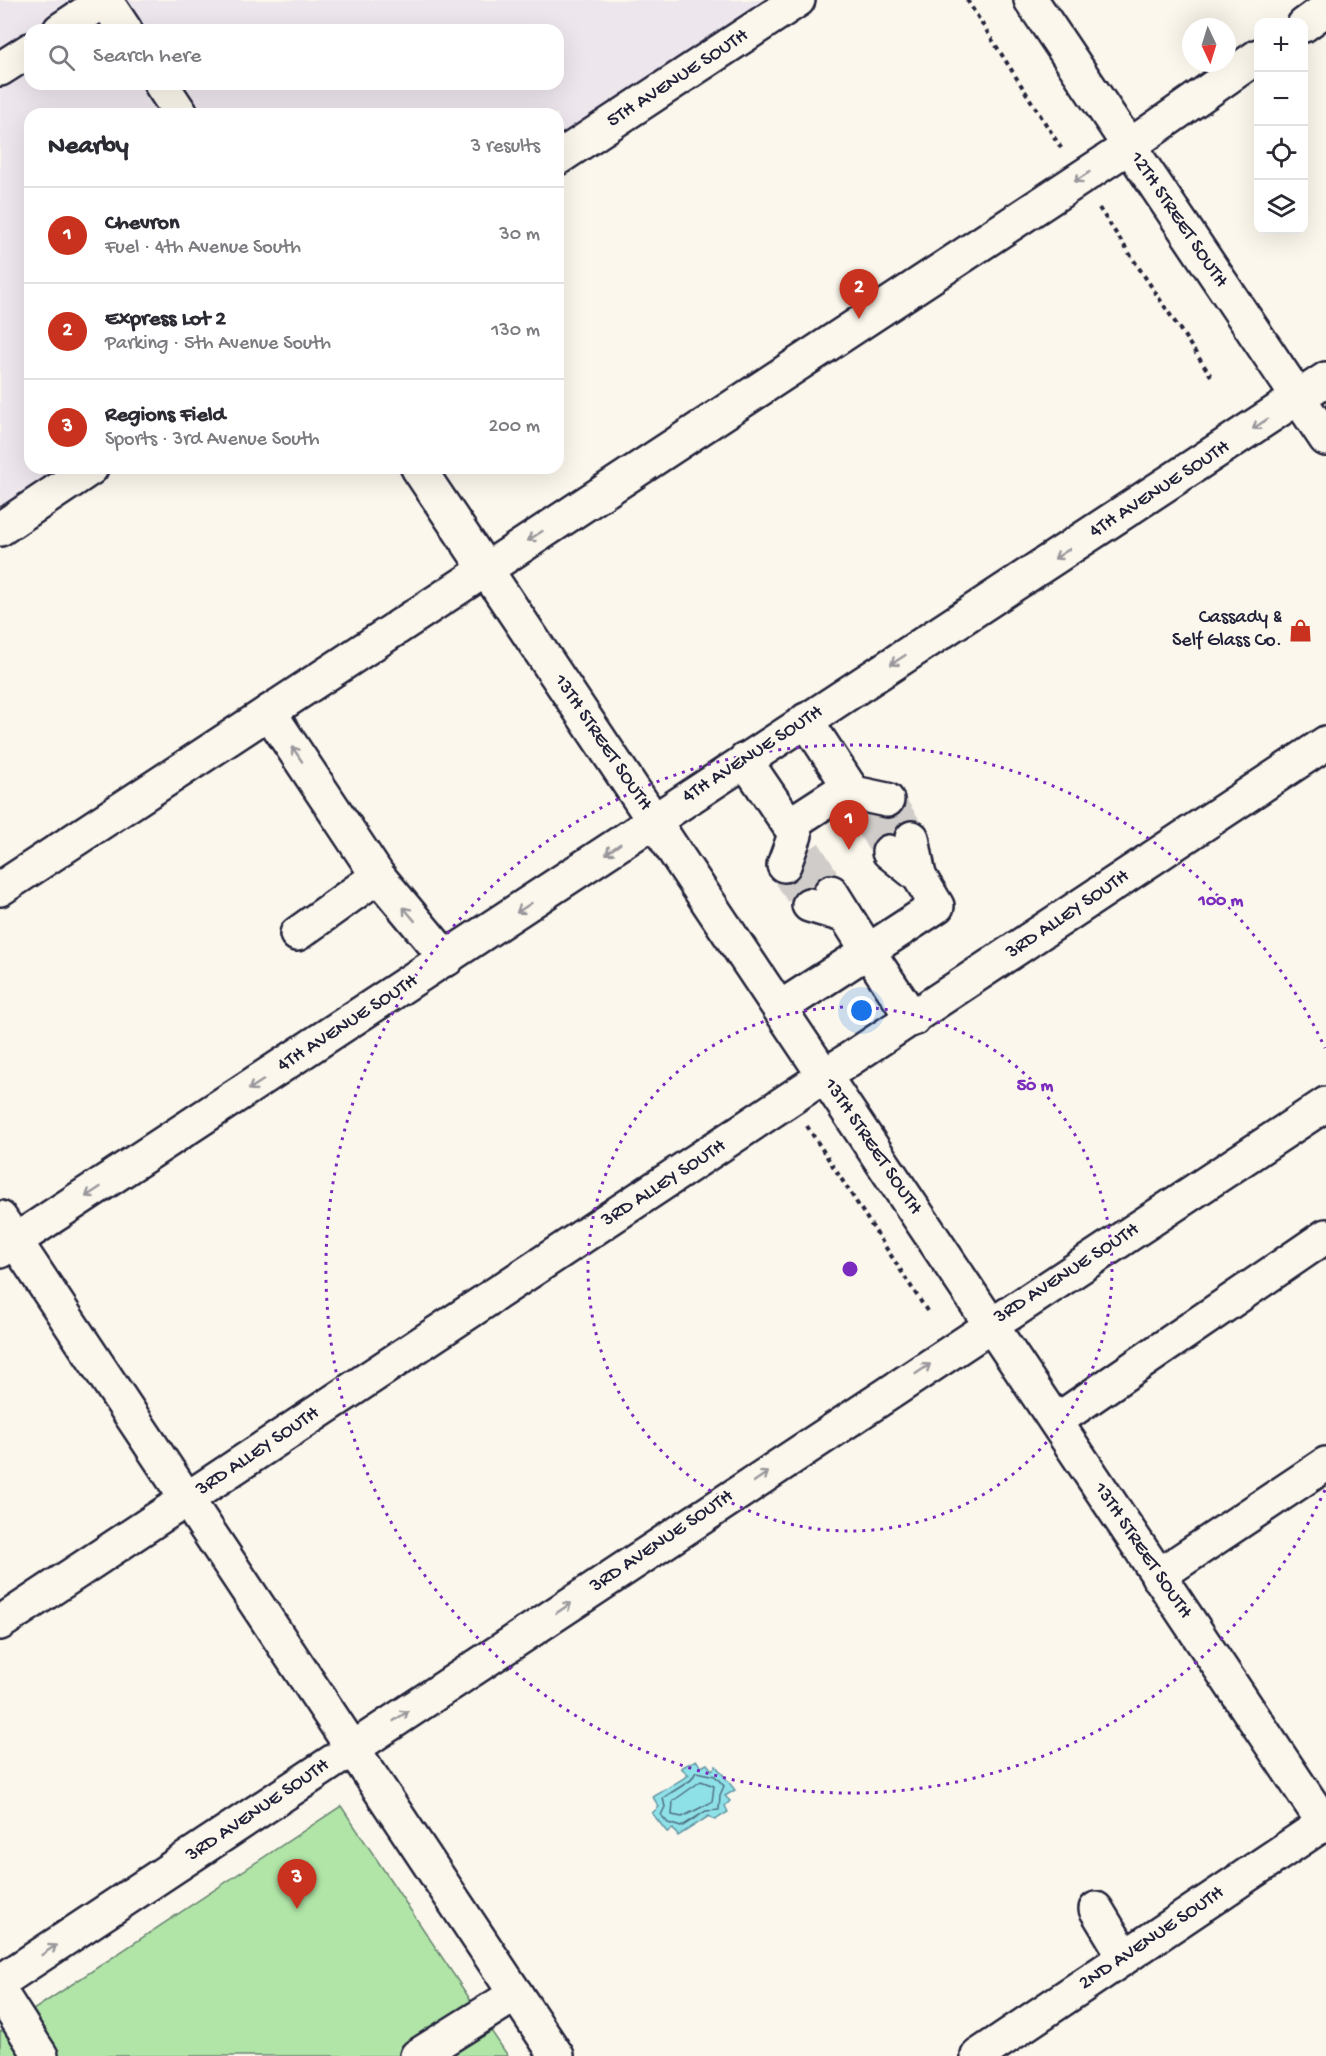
<!DOCTYPE html>
<meta charset="utf-8">
<style>
:root{--surface:#fff;--page:#f7f7f7;--text:#2b2b33;--muted:#7c7c81;--line:#e1e1e2;--accent:#c8321e}
body{margin:0;font-family:"Gochi Hand",sans-serif;background:var(--page);color:var(--text)}
.controls{position:absolute;right:18px;top:18px;display:grid;overflow:hidden;border-radius:12px;box-shadow:0 6px 24px #0002}
.controls button{width:54px;height:54px;display:grid;place-items:center;padding:0;border:0;border-bottom:2px solid var(--line);background:var(--surface);color:var(--text);font:30px sans-serif}
.compass{position:absolute;left:1182px;top:18px;width:54px;height:54px;border-radius:50%;background:var(--surface);box-shadow:0 6px 24px #0002;rotate:176deg}
.you{position:absolute;left:862px;top:1011px;width:21px;height:21px;margin:-15px;border:4px solid #fff;border-radius:50%;background:#1a73e8;box-shadow:0 0 0 9px #1a73e833}
.badge{display:grid;place-items:center;width:39px;height:39px;border-radius:50%;background:var(--accent);color:#fff;font-size:20px;font-weight:700}
.pin{position:absolute;translate:-50% -50px;filter:drop-shadow(0 2px 3px #0008)}
.pin::after{content:'';position:absolute;top:32px;width:21px;height:18px;background:inherit;clip-path:polygon(0 0,100% 0,50% 100%)}
.list{margin:0;padding:0;list-style:none}
h2{display:flex;justify-content:space-between;align-items:center;height:78px;margin:0;padding:0 24px;font-size:26px}
h2 small{font-size:20px;font-weight:400;color:var(--muted)}
.list li{display:grid;grid-template-columns:39px 1fr auto;gap:18px;align-items:center;box-sizing:border-box;height:96px;padding:0 24px;border-top:2px solid var(--line)}
.list b{display:block;font-size:22px;white-space:nowrap}
.list p{margin:0;font-size:20px;white-space:nowrap;color:var(--muted)}
.list em{font-size:20px;font-style:normal;color:var(--muted)}
.icon{flex:none;width:33px;height:33px;fill:none;stroke:currentColor;stroke-width:2;stroke-linecap:round;stroke-linejoin:round}
.map{position:relative;flex:none;width:1326px;height:2056px;overflow:hidden}
.search{position:absolute;background:var(--surface);box-shadow:0 6px 24px #0002;left:24px;top:24px;width:540px;height:66px;display:flex;align-items:center;gap:15px;box-sizing:border-box;padding:0 21px;border-radius:18px;color:var(--muted);font-size:22px}
.panel{position:absolute;background:var(--surface);box-shadow:0 6px 24px #0002;left:24px;top:108px;width:540px;height:366px;border-radius:18px}
.map>svg:first-child{display:block}
.built{fill:#eee6ed;fill-rule:evenodd}
.green{fill:#b0e5a7;stroke:#698471;stroke-width:1.5}
.water{fill:#8fe1e8;stroke:#6395a3;stroke-width:1.5}
.lines{fill:none;stroke-linecap:round;stroke-linejoin:round}
.shore{stroke:#4e6e80;stroke-width:1.5}
.minor-tunnel{stroke:#d0ccc9;stroke-width:33;stroke-dasharray:33 16;stroke-linecap:butt}
.minor-casing{stroke:#22223b;stroke-width:38}
.path{stroke:#22223b;stroke-width:4;stroke-dasharray:4.5 4.5;stroke-linecap:butt}
.minor{stroke:#fbf7ec;stroke-width:33}
.oneway{stroke:#99979c}
.ring{fill:none;stroke:#7b2cbf;stroke-width:3;stroke-dasharray:3 6}
.labels{text-anchor:middle;dominant-baseline:central;stroke-width:4.5;stroke-linejoin:round;paint-order:stroke}
.street-label{font-size:20px;fill:#22223b;stroke:#fbf7ec}
.poi-label{font-size:20px;fill:#22223b;stroke:#fbf7ec;text-anchor:end}
.centre{fill:#7b2cbf;stroke:#fbf7ec;stroke-width:3}
.ring-label{font-size:18px;text-anchor:middle;font-weight:bold;fill:#7b2cbf;stroke:#fbf7ec;stroke-width:4.5;stroke-linejoin:round;paint-order:stroke}
</style>
<div class="map">
<svg width="1326" height="2056" viewBox="0 0 1326 2056">
<rect width="100%" height="100%" fill="#fbf7ec"/>
<filter id="ink" filterUnits="userSpaceOnUse"><feTurbulence type="fractalNoise" baseFrequency=".0167" numOctaves="2"/><feDisplacementMap in="SourceGraphic" scale="12" xChannelSelector="R" yChannelSelector="G"/><feConvolveMatrix kernelMatrix="1 2 1 2 8 2 1 2 1" color-interpolation-filters="sRGB"/></filter>
<g filter="url(#ink)">
<path class="built" d="M0,0H788L558,155V114H30V468H93L0,529ZM30,30H558V84H30Z"/>
<polygon class="green" points="341,1806 508,2056 0,2056 0,2032"/>
<polygon class="water" points="696,1760 701,1767 707,1764 712,1770 716,1766 735,1790 725,1796 730,1801 725,1806 728,1812 715,1820 709,1816 678,1836 673,1829 667,1832 652,1813 659,1807 653,1797 689,1775 681,1768"/>
<g class="lines">
<g class="shore">
<polygon points="696,1772 715,1776 724,1786 720,1795 719,1810 706,1811 681,1827 668,1823 661,1815 665,1807 663,1798 691,1780"/>
<polygon points="701,1781 714,1786 712,1802 682,1817 672,1815 673,1801"/>
</g>
<g class="minor-tunnel">
<polyline points="887,800 912,838"/>
<polyline points="866,814 889,852"/>
<polyline points="805,852 831,892"/>
<polyline points="784,865 809,905"/>
</g>
<defs>
<g id="minor">
<polyline points="105,0 125,30"/>
<polyline points="1031,0 1326,439"/>
<polyline points="1304,25 1326,9"/>
<polyline points="60,30 105,0"/>
<polyline points="0,69 30,50"/>
<polyline points="161,84 181,114"/>
<polyline points="558,158 798,0"/>
<polyline points="418,468 1326,1826"/>
<polyline points="0,529 91,468"/>
<polyline points="269,712 378,876 447,959"/>
<polyline points="745,760 789,825 849,786 806,720"/>
<polyline points="849,786 854,793 887,800"/>
<polyline points="889,852 919,876 912,838"/>
<polyline points="784,865 795,835"/>
<polyline points="0,889 1128,147 1258,56"/>
<polyline points="809,905 846,916 831,892"/>
<polyline points="846,916 868,951 937,906 919,876"/>
<polyline points="297,934 378,876"/>
<polyline points="780,1008 868,951 913,1019"/>
<polyline points="0,1218 557,2056"/>
<polyline points="0,1251 1326,379"/>
<polyline points="1056,1421 1326,1236"/>
<polyline points="1158,1576 1326,1464"/>
<polyline points="0,1623 1326,743"/>
<polyline points="1096,1909 1125,1957"/>
<polyline points="0,1982 1326,1104"/>
<polyline points="0,1992 41,2056"/>
<polyline points="417,2056 516,1994"/>
<polyline points="978,2056 1326,1822"/>
</g>
</defs>
<use href="#minor" class="minor-casing"/>
<g class="path">
<polyline points="967,0 1063,151"/>
<polyline points="1099,208 1211,376"/>
<polyline points="807,1126 929,1314"/>
</g>
<use href="#minor" class="minor"/>
</g>
<defs><path id="oneway-shaft" d="M-6 0H5M1.5-3L5.5 0L1.5 3" fill="none" stroke-width="1.6" stroke-linecap="round" stroke-linejoin="round" transform="scale(1.5)"/></defs>
<g class="oneway">
<use href="#oneway-shaft" transform="translate(1082 177) rotate(147)"/>
<use href="#oneway-shaft" transform="translate(1260 424) rotate(146)"/>
<use href="#oneway-shaft" transform="translate(535 536) rotate(147)"/>
<use href="#oneway-shaft" transform="translate(1062 554) rotate(147)"/>
<use href="#oneway-shaft" transform="translate(898 660) rotate(147)"/>
<use href="#oneway-shaft" transform="translate(297 754) rotate(-124)"/>
<use href="#oneway-shaft" transform="translate(613 849) rotate(145)"/>
<use href="#oneway-shaft" transform="translate(524 908) rotate(147)"/>
<use href="#oneway-shaft" transform="translate(409 914) rotate(-130)"/>
<use href="#oneway-shaft" transform="translate(256 1085) rotate(147)"/>
<use href="#oneway-shaft" transform="translate(93 1192) rotate(147)"/>
<use href="#oneway-shaft" transform="translate(923 1369) rotate(-34)"/>
<use href="#oneway-shaft" transform="translate(761 1477) rotate(-34)"/>
<use href="#oneway-shaft" transform="translate(564 1608) rotate(-34)"/>
<use href="#oneway-shaft" transform="translate(401 1716) rotate(-34)"/>
<use href="#oneway-shaft" transform="translate(49 1950) rotate(-34)"/>
</g>
</g>
<g class="ring">
<circle cx="850" cy="1269" r="262"/>
<path d="M1325 1490A524 524 0 1 1 1325 1048"/>
</g>
<defs>
<symbol id="shop-bare" viewBox="-9 -9 18 18"><path d="M-5-2.5h2.3a2.7 3.5 0 0 1 5.4 0H5L5.5 6h-11ZM-1.5-2.5h3a1.5 2.3 0 0 0-3 0Z" fill="#c8321e" stroke="#fbf7ec" stroke-width="2.5" paint-order="stroke"/></symbol>
</defs>
<g fill-rule="evenodd">
<use href="#shop-bare" x="1284" y="614" width="33" height="33"/>
</g>
<g class="labels">
<g class="street-label">
<text transform="translate(678 79) rotate(-33)">5TH AVENUE SOUTH</text>
<text transform="translate(1178 220) rotate(56)">12TH STREET SOUTH</text>
<text transform="translate(1160 490) rotate(-33)">4TH AVENUE SOUTH</text>
<text transform="translate(602 743) rotate(56)">13TH STREET SOUTH</text>
<text transform="translate(753 755) rotate(-33)">4TH AVENUE SOUTH</text>
<text transform="translate(1068 915) rotate(-34)">3RD ALLEY SOUTH</text>
<text transform="translate(348 1024) rotate(-33)">4TH AVENUE SOUTH</text>
<text transform="translate(872 1147) rotate(56)">13TH STREET SOUTH</text>
<text transform="translate(664 1184) rotate(-33)">3RD ALLEY SOUTH</text>
<text transform="translate(1067 1274) rotate(-33)">3RD AVENUE SOUTH</text>
<text transform="translate(258 1452) rotate(-34)">3RD ALLEY SOUTH</text>
<text transform="translate(662 1542) rotate(-34)">3RD AVENUE SOUTH</text>
<text transform="translate(1142 1551) rotate(56)">13TH STREET SOUTH</text>
<text transform="translate(258 1811) rotate(-34)">3RD AVENUE SOUTH</text>
<text transform="translate(1152 1939) rotate(-34)">2ND AVENUE SOUTH</text>
</g>
<g class="poi-label">
<text x="1282" y="618">Cassady &amp;<tspan x="1282" dy="23">Self Glass Co.</tspan></text>
</g>
</g>
<circle cx="850" cy="1269" r="9" class="centre"/>
<g class="ring-label">
<text x="1221" y="905">100 m</text>
<text x="1035" y="1090">50 m</text>
</g>
</svg>
<div class="controls">
<button>+</button>
<button>−</button>
<button><svg class="icon" aria-label="locate" viewBox="0 0 24 24"><circle cx="12" cy="12" r="6"/><path d="M12 2v4M12 18v4M2 12h4M18 12h4"/></svg></button>
<button><svg class="icon" aria-label="layers" viewBox="0 0 24 24"><path d="M12 4l9 5-9 5-9-5zM3 14l9 5 9-5"/></svg></button>
</div>
<svg class="compass" viewBox="-18 -18 36 36"><path d="M0-13l5 13h-10z" fill="#e53935"/><path d="M0 13l5-13h-10z" fill="#7c7c81"/></svg>
<div class="you"></div>
<div class="pin badge" style="left:849px;top:850px">1</div>
<div class="pin badge" style="left:859px;top:319px">2</div>
<div class="pin badge" style="left:297px;top:1909px">3</div>
<div class="search"><svg class="icon" aria-label="search" viewBox="0 0 24 24"><circle cx="10" cy="10" r="6"/><path d="M15 15l6 6"/></svg>Search here</div>
<section class="panel">
<h2>Nearby<small>3 results</small></h2>
<ul class="list">
<li><span class="badge">1</span><div><b>Chevron</b><p>Fuel · 4th Avenue South</p></div><em>30 m</em></li>
<li><span class="badge">2</span><div><b>Express Lot 2</b><p>Parking · 5th Avenue South</p></div><em>130 m</em></li>
<li><span class="badge">3</span><div><b>Regions Field</b><p>Sports · 3rd Avenue South</p></div><em>200 m</em></li>
</ul>
</section>
</div>
